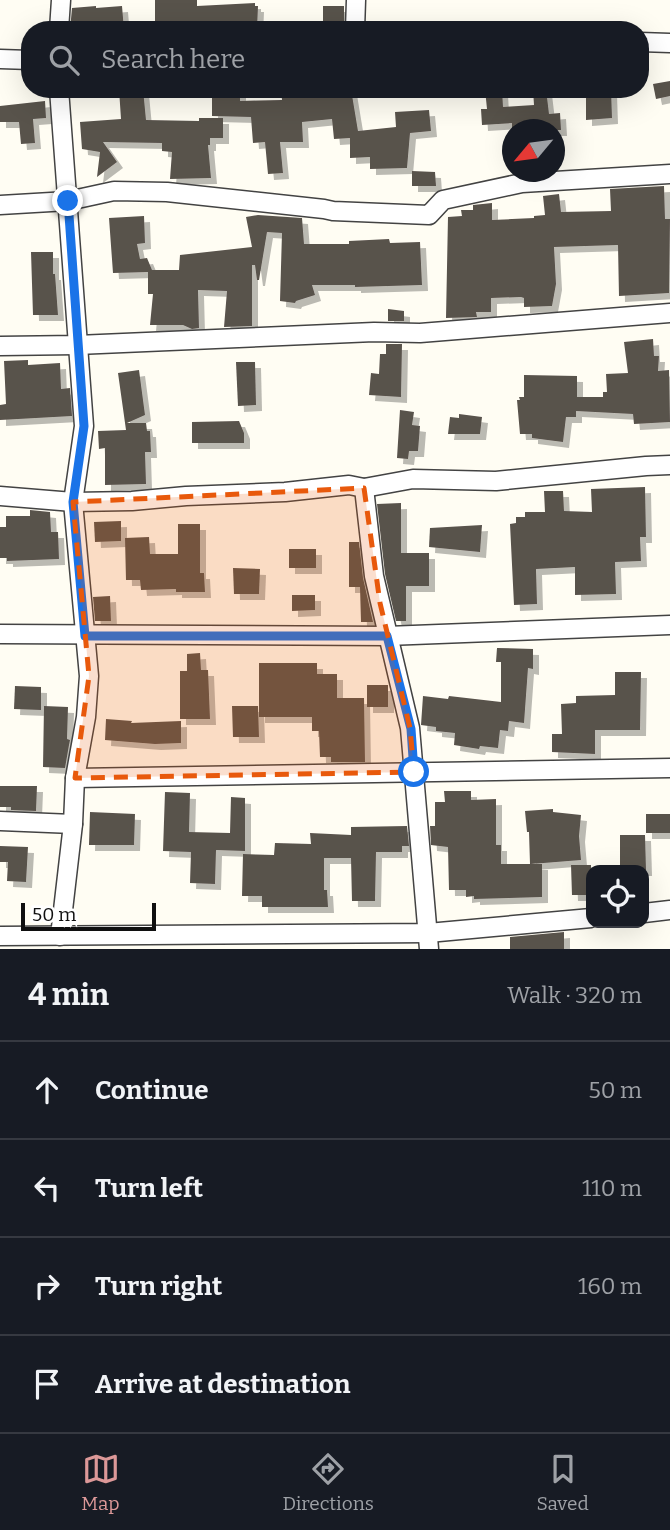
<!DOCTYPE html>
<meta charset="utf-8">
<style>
:root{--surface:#171b24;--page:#242831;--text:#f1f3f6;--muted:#9ea1a6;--line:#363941;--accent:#dc9898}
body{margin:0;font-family:Bitter,serif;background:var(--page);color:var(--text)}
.controls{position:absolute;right:21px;bottom:21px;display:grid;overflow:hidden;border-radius:14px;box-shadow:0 7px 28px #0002}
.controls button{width:63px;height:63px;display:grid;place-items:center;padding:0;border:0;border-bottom:2px solid var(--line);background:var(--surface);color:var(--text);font:35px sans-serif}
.compass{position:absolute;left:502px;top:119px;width:63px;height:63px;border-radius:50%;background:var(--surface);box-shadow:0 7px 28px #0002;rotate:241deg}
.scale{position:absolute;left:21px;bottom:18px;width:135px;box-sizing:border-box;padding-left:7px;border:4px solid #101010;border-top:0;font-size:19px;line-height:24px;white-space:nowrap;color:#101010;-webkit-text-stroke:5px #fff;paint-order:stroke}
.stop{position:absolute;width:21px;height:21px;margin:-16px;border:5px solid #1a73e8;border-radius:50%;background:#fff}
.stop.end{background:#1a73e8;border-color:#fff;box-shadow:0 2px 7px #0008}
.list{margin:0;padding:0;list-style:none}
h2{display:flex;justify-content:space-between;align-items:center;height:91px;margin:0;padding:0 28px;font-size:30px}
h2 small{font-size:23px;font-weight:400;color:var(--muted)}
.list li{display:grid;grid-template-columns:46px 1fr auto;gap:21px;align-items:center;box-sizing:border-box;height:98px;padding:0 28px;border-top:2px solid var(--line)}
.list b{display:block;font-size:26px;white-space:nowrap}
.list em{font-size:23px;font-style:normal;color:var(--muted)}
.icon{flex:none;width:38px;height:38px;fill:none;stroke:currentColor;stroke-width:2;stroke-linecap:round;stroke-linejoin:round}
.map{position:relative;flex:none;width:670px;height:949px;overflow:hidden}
.search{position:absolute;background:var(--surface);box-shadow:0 7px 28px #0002;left:21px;right:21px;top:21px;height:77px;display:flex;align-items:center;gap:18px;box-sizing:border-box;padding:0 24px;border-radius:28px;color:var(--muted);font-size:26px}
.sheet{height:483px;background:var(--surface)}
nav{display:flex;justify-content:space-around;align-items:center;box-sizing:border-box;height:98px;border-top:2px solid var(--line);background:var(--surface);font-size:19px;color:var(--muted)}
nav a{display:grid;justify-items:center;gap:4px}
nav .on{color:var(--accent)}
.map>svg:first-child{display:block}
.building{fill:#59524c;filter:url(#shadow)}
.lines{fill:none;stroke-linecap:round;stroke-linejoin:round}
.street-casing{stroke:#434343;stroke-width:21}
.street{stroke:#fff;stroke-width:18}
.route{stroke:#1a73e8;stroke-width:9}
.marked{fill:#e8590c;fill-opacity:0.2;stroke:#e8590c;stroke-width:5;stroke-dasharray:14 9;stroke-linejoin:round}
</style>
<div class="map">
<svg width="670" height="949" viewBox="0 0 670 949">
<defs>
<filter id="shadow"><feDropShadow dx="6" dy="6" stdDeviation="0" flood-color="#0004"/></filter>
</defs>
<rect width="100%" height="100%" fill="#fffdf3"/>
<g class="building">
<polygon points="155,0 197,0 197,6 255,3 255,6 258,6 257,29 216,29 216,25 176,22 176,25 155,24"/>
<polygon points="96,6 96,8 122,6 124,30 70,30 72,8"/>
<rect x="323" y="6" width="21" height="22"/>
<polygon points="670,81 670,96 656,99 653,84"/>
<polygon points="119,89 143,89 146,120 199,121 199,118 223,118 223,138 210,138 210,145 208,145 211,178 170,179 172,152 162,151 162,143 103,142 117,162 97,177 100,152 82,149 80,122 121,119"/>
<polygon points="212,89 240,89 240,101 282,100 281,89 351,89 358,131 396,127 395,112 429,110 431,131 410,133 407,168 370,169 370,157 350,158 350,138 334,139 332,119 302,122 303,142 280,142 283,173 268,174 265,142 253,143 251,117 212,116"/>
<polygon points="485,89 502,89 503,107 534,105 533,89 546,89 549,114 560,113 561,130 512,130 512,123 482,125 481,109 487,109"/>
<polygon points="586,89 611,89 612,118 586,120"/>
<polygon points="45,101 46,118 33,119 35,143 21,144 19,122 0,122 0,106"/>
<polygon points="412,171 435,172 436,186 412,186"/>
<polygon points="664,186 665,219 670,219 669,293 619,296 618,245 554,247 556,284 552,306 524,307 524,298 521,297 491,298 491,312 476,312 477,317 446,318 448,217 462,216 461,210 473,210 473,205 492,203 492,220 534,218 534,216 545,215 543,196 559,194 561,212 611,211 610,189"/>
<polygon points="258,215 302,218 304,244 349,244 349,241 389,239 390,243 420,242 422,285 355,287 355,285 312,285 315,295 296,301 295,303 280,301 282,233 267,232 259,280 257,280 255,265 252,265 252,326 224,327 227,291 198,290 199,328 192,329 183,325 150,325 153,294 148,294 148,272 113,273 109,218 144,216 145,243 137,244 140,259 147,258 152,270 179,270 180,255 252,247 246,217"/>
<polygon points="31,252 53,252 53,274 55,274 58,315 33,315"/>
<polygon points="388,309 404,311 404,321 388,321"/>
<polygon points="653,339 654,356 659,356 658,371 669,370 670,422 634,424 633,414 576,411 576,417 566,417 563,442 532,438 532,434 520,434 517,400 520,400 519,397 524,397 524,375 577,376 577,397 603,397 603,392 607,392 606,374 628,373 624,342"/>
<polygon points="386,344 402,344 401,397 369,395 371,373 379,374 380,354 386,354"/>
<polygon points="28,360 28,365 60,363 61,389 70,388 72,416 0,420 0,405 6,404 4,361"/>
<polygon points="236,362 255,362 256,405 238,406"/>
<polygon points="139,370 145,415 127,423 146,423 147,431 150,431 151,452 145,452 146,484 105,485 105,448 99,449 98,431 126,430 118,373"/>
<polygon points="400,410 414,412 412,425 420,426 418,451 409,451 408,459 397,458"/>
<polygon points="459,414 482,417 480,434 448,434 450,417 459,418"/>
<polygon points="239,421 244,433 244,443 192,443 192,422"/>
<polygon points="645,487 646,537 640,537 641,561 615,562 616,594 575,595 575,567 536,569 537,604 514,605 510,524 516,523 516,517 525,517 525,512 545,512 544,491 563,491 564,511 592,512 591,489"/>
<polygon points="401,503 401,553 429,553 429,586 406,586 406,621 396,621 385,574 377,504"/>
<polygon points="30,510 50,512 51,532 58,532 59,559 7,561 7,558 0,558 0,527 6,527 6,516 30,516"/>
<polygon points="121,521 121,541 95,542 94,522"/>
<polygon points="178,524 200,524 200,573 204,573 205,592 176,592 176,589 141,590 140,580 126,580 125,538 149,537 150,554 178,554"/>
<polygon points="482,525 480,552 429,547 430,528"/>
<polygon points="349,542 359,542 363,578 373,622 361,622 360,587 349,587"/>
<rect x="289" y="549" width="27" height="19"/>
<polygon points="233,568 260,569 259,594 234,594"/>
<polygon points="292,595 315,595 315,610 292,611"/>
<polygon points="110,596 111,621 95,621 93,597"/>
<polygon points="497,648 533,649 533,669 528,668 524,723 509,721 508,731 500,730 498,748 480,746 479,749 454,745 455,733 436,731 436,727 421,725 423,696 448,699 449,696 501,702 501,662 496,662"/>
<polygon points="200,653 201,670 208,670 210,719 180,719 180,671 187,671 187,654"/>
<polygon points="259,663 317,663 317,674 337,674 337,698 364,698 365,762 331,762 331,757 320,757 319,731 312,731 312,717 259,717"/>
<polygon points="615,672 641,672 640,730 595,730 595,754 552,752 552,734 562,734 561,704 576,703 576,696 615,695"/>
<rect x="367" y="685" width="21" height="22"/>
<polygon points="15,686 41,687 41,710 14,709"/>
<polygon points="44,706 68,707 67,739 70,740 69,745 65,768 43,767"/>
<polygon points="232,706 258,706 259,737 233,737"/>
<polygon points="106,719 132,721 131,723 181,721 181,743 155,744 105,740"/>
<polygon points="0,786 37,786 36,811 11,810 11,807 0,807"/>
<polygon points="444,791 471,791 471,800 496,799 496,845 501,845 501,864 530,864 529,832 527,832 525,811 553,809 553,812 581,815 579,836 581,860 531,864 542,864 542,897 474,899 474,896 466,897 466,890 449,890 448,847 431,845 430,826 435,826 435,802 445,802"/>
<polygon points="165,792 190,793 189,832 230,833 231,797 245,798 245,851 216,850 215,884 190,883 191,852 163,851"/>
<polygon points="90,812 135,814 134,845 89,845"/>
<rect x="646" y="814" width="24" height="19"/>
<polygon points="407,826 409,846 402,846 402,852 376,852 375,901 352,901 351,858 324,858 324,890 327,890 328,907 262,907 262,896 242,896 243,854 274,855 275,843 311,844 310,833 351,835 351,827"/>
<polygon points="620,835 645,835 646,870 620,870"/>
<polygon points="0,846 28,847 26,882 7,881 8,862 0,862"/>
<polygon points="571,865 591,865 591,895 572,895"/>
<polygon points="564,932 564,949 510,949 510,937"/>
</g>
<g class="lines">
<defs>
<g id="street">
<polyline points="59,30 61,0"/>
<polyline points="355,30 356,0"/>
<polyline points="640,42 670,43"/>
<polyline points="0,59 30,60"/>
<polyline points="59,89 84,426 73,502 89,676 86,717 75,778 73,824 60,936"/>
<polyline points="0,205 68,201 114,191 167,192 324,209 333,211 429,215 443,200 522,183 670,174"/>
<polyline points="0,346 77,345 374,332 420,333 670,313"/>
<polyline points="364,488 413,479 496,481 646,466 670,465"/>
<polyline points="0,496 73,502 132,501 186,496 285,492 349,485 364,488 374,576 410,728 429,949"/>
<polyline points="0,634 387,636 670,625"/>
<polyline points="75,778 670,768"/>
<polyline points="0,821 73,824"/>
<polyline points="644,913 670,910"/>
<polyline points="0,936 428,933 591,918"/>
</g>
</defs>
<use href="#street" class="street-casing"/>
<use href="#street" class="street"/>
</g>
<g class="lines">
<polyline class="route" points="68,201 84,426 73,502 85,636 387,636 411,729 414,772"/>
</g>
<path class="marked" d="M364,488L380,603L410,728L414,772L75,778L89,676L73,502Z"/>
</svg>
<div class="controls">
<button><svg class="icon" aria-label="locate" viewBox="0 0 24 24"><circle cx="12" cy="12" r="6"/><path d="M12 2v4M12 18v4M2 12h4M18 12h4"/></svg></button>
</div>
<svg class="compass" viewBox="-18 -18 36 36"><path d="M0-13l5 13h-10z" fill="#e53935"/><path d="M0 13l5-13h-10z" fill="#9ea1a6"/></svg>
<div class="scale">50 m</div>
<div class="stop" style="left:414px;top:772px"></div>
<div class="stop end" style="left:68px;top:201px"></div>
<div class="search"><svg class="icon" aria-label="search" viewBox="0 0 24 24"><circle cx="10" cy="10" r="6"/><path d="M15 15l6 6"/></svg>Search here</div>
</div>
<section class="sheet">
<h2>4 min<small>Walk · 320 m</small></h2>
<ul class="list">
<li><svg class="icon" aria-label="ahead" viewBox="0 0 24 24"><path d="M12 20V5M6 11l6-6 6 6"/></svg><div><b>Continue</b></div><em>50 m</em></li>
<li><svg class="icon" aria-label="left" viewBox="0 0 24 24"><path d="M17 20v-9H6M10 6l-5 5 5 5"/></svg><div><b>Turn left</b></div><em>110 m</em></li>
<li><svg class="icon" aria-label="right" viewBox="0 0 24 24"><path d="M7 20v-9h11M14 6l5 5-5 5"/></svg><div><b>Turn right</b></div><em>160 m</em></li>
<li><svg class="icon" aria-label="arrive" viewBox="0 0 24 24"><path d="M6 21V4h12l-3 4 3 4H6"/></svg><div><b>Arrive at destination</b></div></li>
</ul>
</section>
<nav>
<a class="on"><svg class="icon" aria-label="map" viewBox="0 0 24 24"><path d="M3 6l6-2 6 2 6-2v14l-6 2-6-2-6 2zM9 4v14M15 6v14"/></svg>Map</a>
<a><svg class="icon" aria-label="directions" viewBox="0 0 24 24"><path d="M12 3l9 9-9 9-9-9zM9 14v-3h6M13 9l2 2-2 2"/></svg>Directions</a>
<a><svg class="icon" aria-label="saved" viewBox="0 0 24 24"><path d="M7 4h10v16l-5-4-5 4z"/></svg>Saved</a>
</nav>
